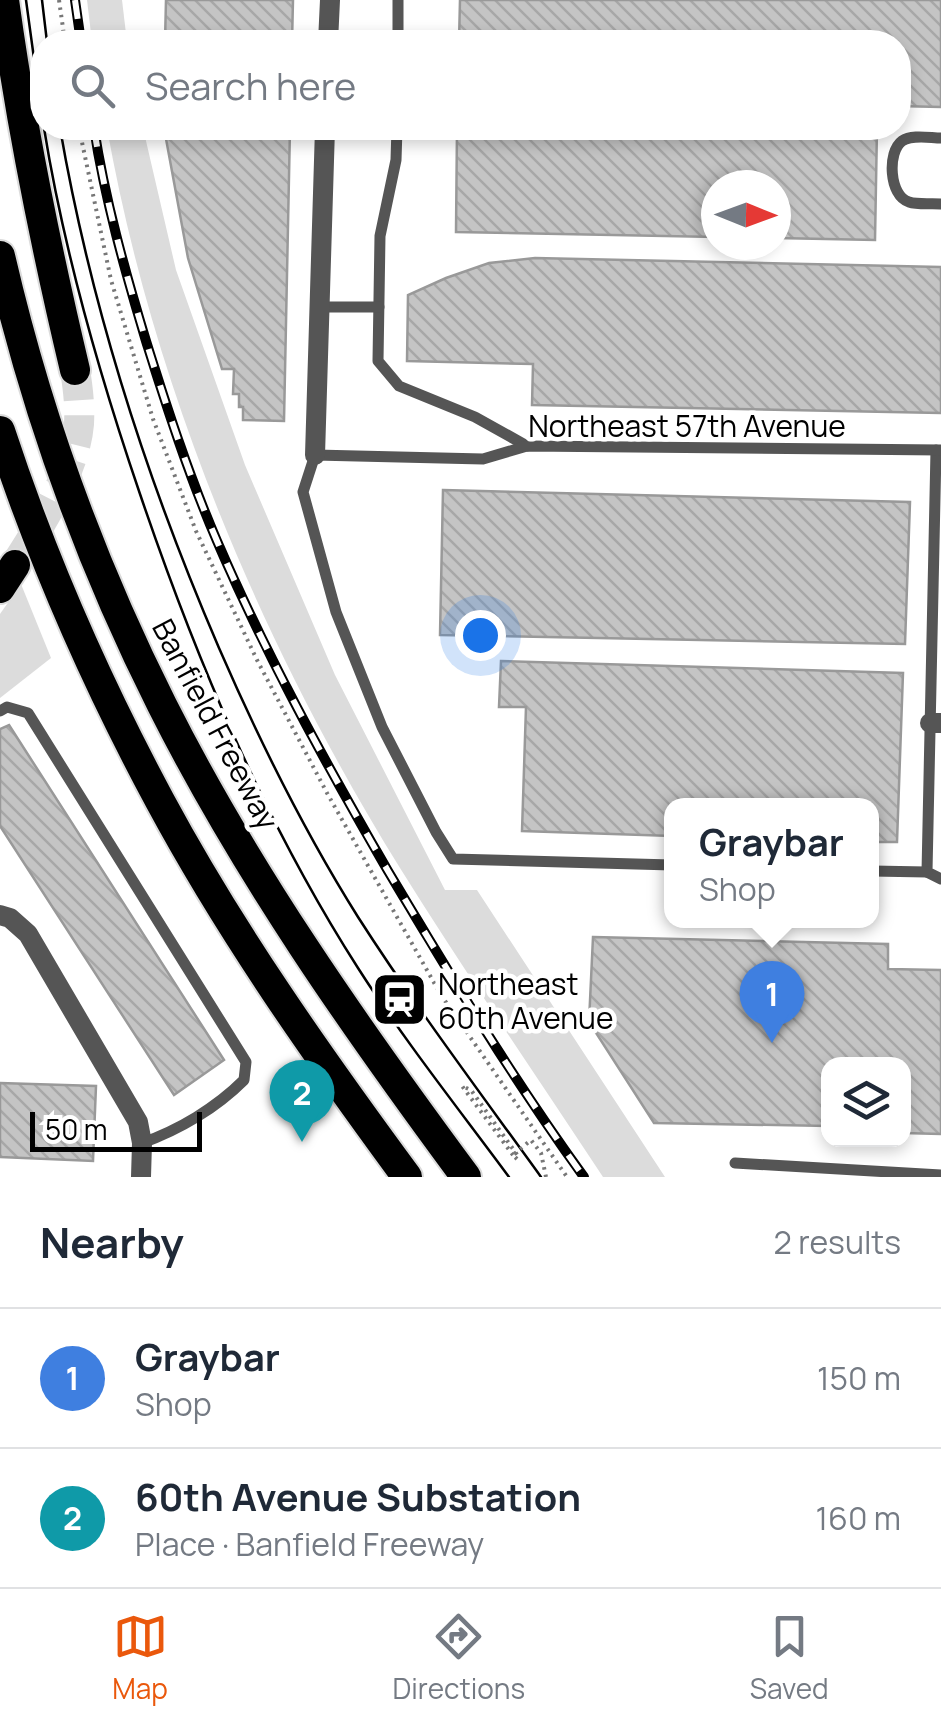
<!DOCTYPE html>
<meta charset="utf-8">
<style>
:root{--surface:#fff;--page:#f2f2f3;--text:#1f2937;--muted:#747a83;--line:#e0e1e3;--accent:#ea580c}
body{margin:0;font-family:Manrope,sans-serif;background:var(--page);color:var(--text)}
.controls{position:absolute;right:30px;bottom:30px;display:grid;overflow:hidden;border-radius:20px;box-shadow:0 5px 15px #0003}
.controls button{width:90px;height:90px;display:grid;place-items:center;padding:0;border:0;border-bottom:2px solid var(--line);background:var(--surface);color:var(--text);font:50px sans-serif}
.compass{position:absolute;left:701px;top:170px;width:90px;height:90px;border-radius:50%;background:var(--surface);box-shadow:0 5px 15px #0003;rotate:91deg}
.scale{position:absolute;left:30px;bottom:25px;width:172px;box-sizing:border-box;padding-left:10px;border:5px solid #000;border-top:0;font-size:28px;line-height:35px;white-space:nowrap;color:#000;-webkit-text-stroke:8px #fff;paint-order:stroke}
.you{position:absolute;left:480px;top:635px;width:35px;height:35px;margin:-25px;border:8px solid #fff;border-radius:50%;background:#1a73e8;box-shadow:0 0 0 15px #1a73e833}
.badge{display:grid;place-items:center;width:65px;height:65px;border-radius:50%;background:var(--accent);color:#fff;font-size:32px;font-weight:700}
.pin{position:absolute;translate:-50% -82px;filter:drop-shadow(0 2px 5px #0008)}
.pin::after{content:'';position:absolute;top:52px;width:35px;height:30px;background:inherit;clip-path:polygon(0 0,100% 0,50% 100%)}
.popup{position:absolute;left:664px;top:798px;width:215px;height:130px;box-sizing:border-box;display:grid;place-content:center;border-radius:20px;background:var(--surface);filter:drop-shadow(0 2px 8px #0005);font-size:32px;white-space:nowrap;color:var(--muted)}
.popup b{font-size:38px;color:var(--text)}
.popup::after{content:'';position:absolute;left:50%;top:100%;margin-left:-20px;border:20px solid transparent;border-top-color:var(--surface)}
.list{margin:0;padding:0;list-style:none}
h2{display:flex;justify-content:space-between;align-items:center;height:130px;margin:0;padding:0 40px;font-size:42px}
h2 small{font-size:32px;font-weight:400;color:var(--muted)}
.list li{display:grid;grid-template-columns:65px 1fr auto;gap:30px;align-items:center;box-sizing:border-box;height:140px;padding:0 40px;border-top:2px solid var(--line)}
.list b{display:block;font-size:38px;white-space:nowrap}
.list p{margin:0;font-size:32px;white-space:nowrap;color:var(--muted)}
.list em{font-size:32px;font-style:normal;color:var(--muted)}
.icon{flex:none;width:55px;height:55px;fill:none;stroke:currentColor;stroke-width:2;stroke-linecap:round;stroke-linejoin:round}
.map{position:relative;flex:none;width:941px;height:1177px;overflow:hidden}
.search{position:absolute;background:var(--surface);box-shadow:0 5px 15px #0003;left:30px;right:30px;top:30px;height:110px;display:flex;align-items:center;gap:25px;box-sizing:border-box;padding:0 35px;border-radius:40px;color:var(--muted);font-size:38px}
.sheet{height:410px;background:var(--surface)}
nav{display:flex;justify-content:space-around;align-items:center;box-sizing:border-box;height:140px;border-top:2px solid var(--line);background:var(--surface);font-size:28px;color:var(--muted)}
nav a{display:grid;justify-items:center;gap:5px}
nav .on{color:var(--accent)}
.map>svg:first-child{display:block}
.grass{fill:#dcdcdc}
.building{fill:url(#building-back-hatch);stroke:#999;stroke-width:2.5}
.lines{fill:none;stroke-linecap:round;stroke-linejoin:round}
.motorway-tunnel{stroke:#d9d9d9;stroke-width:30;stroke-dasharray:30 15;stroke-linecap:butt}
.motorway-casing{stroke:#dbdbdb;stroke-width:34}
.path{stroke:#777;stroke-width:4;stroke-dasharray:2.5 5;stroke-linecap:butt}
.service{stroke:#555;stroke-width:11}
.minor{stroke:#555;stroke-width:20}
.motorway{stroke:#000;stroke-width:30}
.tram{stroke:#000;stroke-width:2.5}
.rail-casing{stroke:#000;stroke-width:10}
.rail{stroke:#fff;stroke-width:6;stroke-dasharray:19;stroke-linecap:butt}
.path-bridge{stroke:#777;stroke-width:4;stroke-dasharray:2.5 5;stroke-linecap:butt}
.labels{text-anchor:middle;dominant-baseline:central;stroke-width:9;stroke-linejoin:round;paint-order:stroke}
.street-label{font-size:30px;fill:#000;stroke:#fff}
.poi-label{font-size:30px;fill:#000;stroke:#fff;text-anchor:start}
</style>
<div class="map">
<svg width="941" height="1177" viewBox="0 0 941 1177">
<defs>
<pattern id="building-back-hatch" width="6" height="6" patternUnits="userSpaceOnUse" patternTransform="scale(2.5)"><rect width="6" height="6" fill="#c4c4c4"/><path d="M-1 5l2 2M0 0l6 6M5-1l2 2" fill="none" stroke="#a7a7a7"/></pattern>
</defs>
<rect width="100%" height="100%" fill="#fff"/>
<g class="grass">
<polygon points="87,0 122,0 127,42 92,42"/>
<path d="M107,128H143L176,270L245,465L335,675L445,890H477L665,1177H603C535,1074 465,972 400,868C261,644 153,387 107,128Z"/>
<polygon points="21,584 51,658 0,698 0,614"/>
</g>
<g class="building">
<polygon points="166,0 293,0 292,42 165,42"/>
<polygon points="460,0 941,0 941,107 898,106 898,42 459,42"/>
<polygon points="164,128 290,128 284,421 243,420 243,407 239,407 239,394 233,394 234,369 222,369 188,258"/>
<polygon points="457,128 877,128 875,240 776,238 776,185 716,185 716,237 456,232"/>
<polygon points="535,258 941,267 941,413 532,405 533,364 407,361 408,295 446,278 489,263"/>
<polygon points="443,490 910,502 905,644 440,635"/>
<polygon points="501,661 903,673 897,842 872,842 872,806 672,806 672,836 522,831 526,707 499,707"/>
<polygon points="9,725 224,1060 174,1095 0,826 0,729"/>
<polygon points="593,937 888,944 888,969 941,970 941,1134 904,1133 904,1064 828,1064 828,1126 654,1123 589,1022"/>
<polygon points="0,1083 96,1086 93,1161 0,1157"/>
</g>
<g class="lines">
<path class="motorway-tunnel" d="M15,565C40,526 75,471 79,424C80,406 78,388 75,370"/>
<defs>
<g id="motorway">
<path d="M4,0C21,125 46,248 75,370"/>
<path d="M0,256C36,412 90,562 162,705C246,872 355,1027 466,1177"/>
<path d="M0,431C42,559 96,682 160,801C231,933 318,1056 407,1177"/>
<polyline points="0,588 15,565"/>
</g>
</defs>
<use href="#motorway" class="motorway-casing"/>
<g class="path">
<polyline points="59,0 65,42"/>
<polyline points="79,128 111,280 153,419 196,531 257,660 327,793 441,995 567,1177"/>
<polyline points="513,1155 462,1086 471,1090 518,1156 517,1159"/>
</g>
<g class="service">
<polyline points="398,42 398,0"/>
<polyline points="397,128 396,160 380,236 378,361 399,386 475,417 527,446"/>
<path d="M941,138C930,138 912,134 902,141C887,152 889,196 909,202C918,205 932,203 941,204"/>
<polyline points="319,307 379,307"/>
<polyline points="936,450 927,872 941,879"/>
<path d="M0,711L7,707L28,713L246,1062L244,1080C216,1108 179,1130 142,1143"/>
<polyline points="672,865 453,859 436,832 382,727 336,612 303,492 315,455 483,459 527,446 941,450"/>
<polyline points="872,871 927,872"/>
<polyline points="735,1163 941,1175"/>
</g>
<g class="minor">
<polyline points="328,42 330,0"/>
<polyline points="315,455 325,128"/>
<polyline points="930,723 941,723"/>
<polyline points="0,915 10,918 28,934 138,1122 142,1143 141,1177"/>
</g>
<use href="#motorway" class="motorway"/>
<g class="tram">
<polyline points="26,0 42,117"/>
<polyline points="42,0 47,42"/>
<path d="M44,128C64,252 99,374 140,494C196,659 264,821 358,968C404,1040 458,1108 509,1177"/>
<path d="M60,128C91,307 147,481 219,648C259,740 304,831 358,917C415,1006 479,1091 541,1177"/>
</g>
<defs>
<g id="rail">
<polyline points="75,0 81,42"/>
<path d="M94,128C105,200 125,271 146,341C167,408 189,476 217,541C266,655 326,764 388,871C450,975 513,1079 584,1177"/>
</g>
</defs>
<use href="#rail" class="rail-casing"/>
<use href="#rail" class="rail"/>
<polyline class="path-bridge" points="517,1159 513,1155 531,1140 541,1153 546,1177"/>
</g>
<defs>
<symbol id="station-square" viewBox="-11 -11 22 22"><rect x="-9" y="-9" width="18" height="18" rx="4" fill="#000" stroke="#fff"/><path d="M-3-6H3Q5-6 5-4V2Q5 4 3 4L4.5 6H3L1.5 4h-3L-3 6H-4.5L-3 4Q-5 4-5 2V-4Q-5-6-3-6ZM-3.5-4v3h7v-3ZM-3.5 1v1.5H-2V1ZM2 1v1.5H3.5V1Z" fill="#fff"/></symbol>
</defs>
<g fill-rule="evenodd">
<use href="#station-square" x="368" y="968" width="63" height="63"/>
</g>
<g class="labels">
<g class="street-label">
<text x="687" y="425">Northeast 57th Avenue</text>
<text transform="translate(216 724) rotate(62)">Banfield Freeway</text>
</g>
<g class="poi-label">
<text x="438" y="983">Northeast<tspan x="438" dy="34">60th Avenue</tspan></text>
</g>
</g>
</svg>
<div class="controls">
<button><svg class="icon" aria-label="layers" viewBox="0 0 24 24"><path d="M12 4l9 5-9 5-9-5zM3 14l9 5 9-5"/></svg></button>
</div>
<svg class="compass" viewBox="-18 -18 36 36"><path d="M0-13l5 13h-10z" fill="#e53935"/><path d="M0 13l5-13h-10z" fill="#747a83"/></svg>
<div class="scale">50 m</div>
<div class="you"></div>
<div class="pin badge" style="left:772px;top:1043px;background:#3f7fe0">1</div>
<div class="popup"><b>Graybar</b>Shop</div>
<div class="pin badge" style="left:302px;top:1142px;background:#0f9aa8">2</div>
<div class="search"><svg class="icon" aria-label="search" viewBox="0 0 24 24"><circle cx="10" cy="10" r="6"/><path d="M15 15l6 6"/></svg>Search here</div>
</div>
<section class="sheet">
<h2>Nearby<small>2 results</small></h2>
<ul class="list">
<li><span class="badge" style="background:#3f7fe0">1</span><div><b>Graybar</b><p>Shop</p></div><em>150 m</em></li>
<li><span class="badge" style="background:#0f9aa8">2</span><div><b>60th Avenue Substation</b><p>Place · Banfield Freeway</p></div><em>160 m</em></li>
</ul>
</section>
<nav>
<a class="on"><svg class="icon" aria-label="map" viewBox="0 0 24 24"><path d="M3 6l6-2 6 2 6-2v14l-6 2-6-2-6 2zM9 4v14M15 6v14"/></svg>Map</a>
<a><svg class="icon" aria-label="directions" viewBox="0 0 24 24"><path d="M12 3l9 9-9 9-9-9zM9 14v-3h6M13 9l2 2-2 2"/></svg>Directions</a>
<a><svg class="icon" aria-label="saved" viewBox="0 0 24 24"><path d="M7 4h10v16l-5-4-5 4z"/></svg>Saved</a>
</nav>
